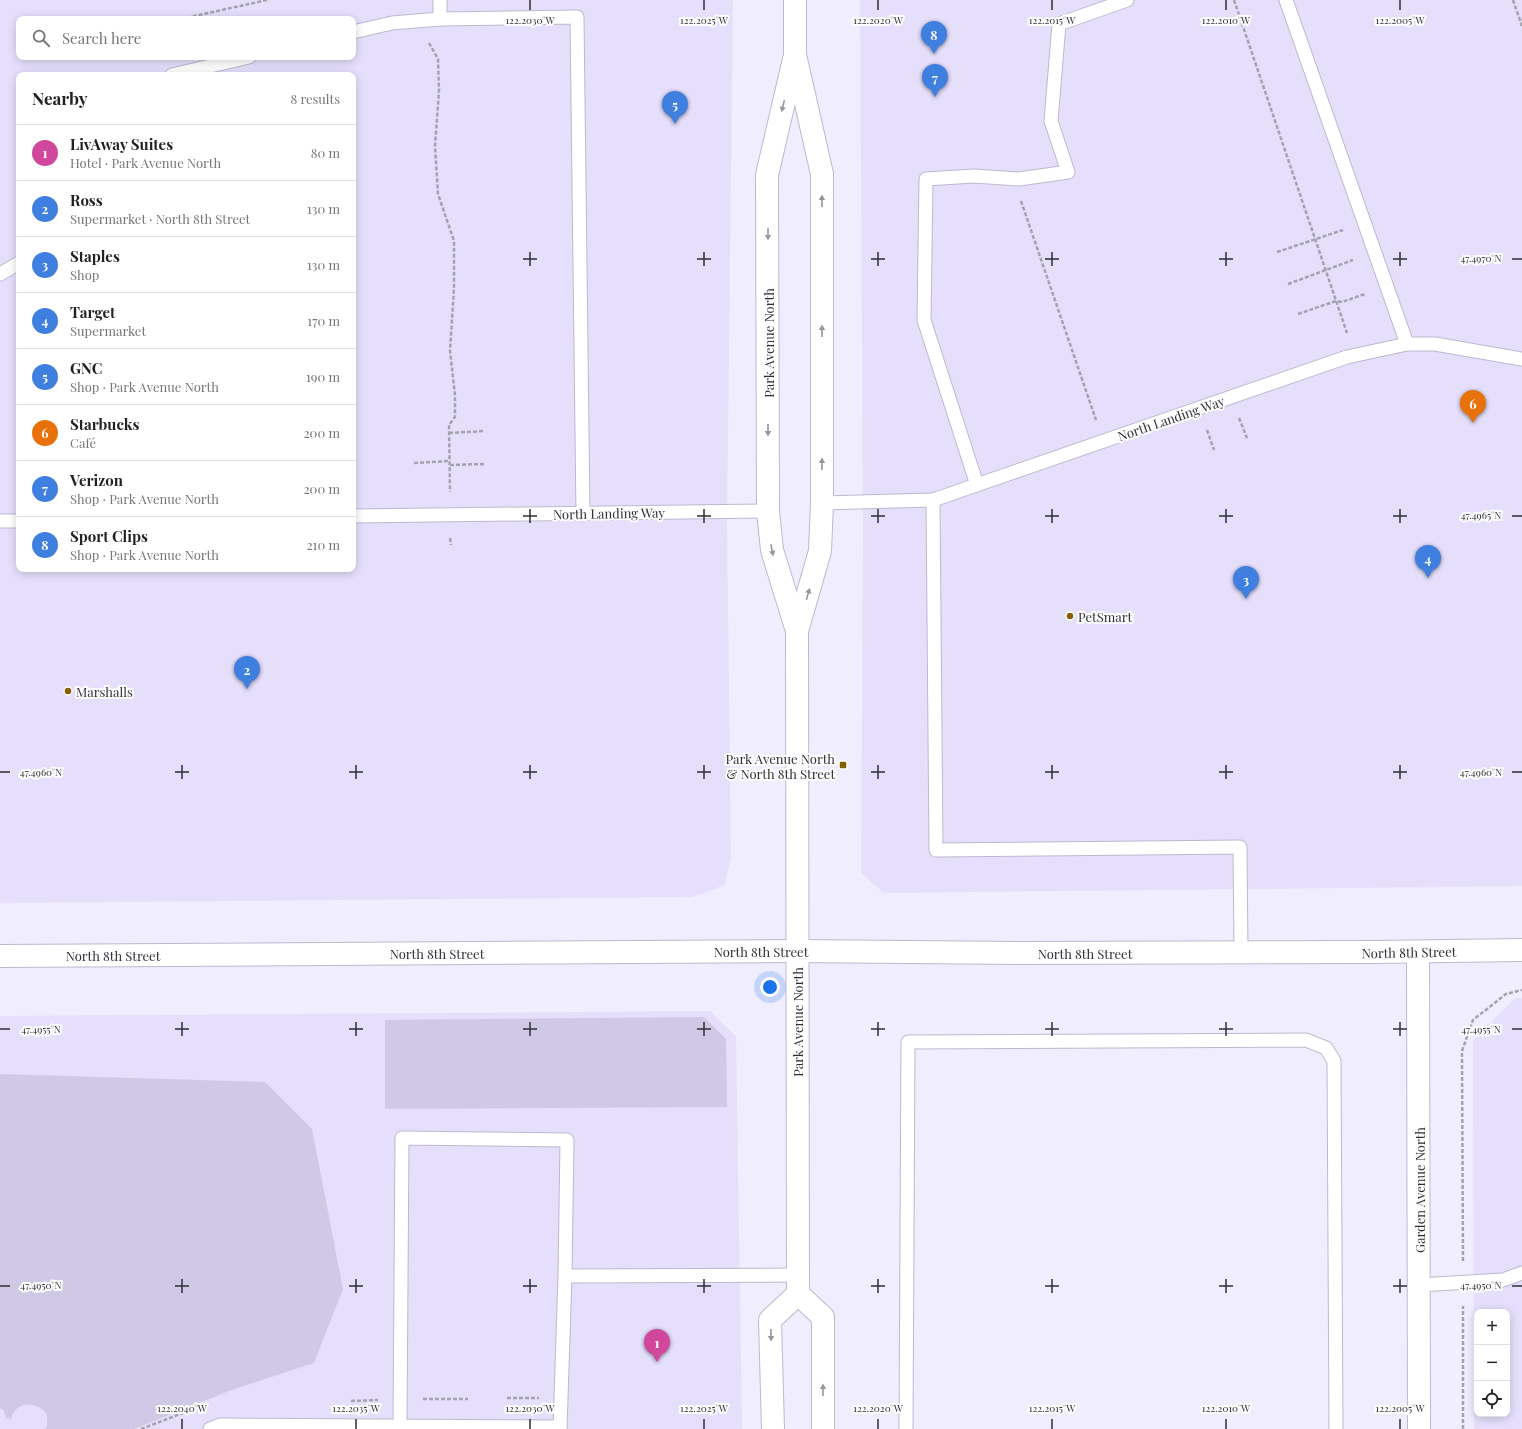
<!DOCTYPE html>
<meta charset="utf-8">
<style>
:root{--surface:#fff;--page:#f2f2f2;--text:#222;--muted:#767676;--line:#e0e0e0;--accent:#db2777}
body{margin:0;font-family:"Playfair Display",serif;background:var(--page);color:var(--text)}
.controls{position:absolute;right:12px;bottom:12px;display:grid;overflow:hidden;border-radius:8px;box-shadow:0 2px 10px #0003}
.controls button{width:36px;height:36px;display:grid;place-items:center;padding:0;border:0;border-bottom:1px solid var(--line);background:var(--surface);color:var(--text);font:20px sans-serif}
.you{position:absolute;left:770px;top:987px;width:14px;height:14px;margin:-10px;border:3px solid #fff;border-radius:50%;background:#1a73e8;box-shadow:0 0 0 6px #1a73e833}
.badge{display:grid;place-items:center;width:26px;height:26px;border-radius:50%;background:var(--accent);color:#fff;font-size:13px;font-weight:700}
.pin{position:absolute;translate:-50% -33px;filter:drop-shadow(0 1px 2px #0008)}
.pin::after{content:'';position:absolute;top:21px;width:14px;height:12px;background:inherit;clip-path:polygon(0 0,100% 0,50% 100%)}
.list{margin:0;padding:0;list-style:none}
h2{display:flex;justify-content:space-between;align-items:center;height:52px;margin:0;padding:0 16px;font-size:17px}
h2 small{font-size:13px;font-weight:400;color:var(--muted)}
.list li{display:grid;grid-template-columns:26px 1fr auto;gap:12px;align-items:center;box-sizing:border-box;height:56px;padding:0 16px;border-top:1px solid var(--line)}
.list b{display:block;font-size:15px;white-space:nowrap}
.list p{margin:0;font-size:13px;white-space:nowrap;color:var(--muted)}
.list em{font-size:13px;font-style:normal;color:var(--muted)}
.icon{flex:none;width:22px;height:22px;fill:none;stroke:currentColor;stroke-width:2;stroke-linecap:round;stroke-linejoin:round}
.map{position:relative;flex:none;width:1522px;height:1429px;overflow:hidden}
.search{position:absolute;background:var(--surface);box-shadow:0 2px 10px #0003;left:16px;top:16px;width:340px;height:44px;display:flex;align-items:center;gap:10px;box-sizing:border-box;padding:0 14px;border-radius:8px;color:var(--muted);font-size:15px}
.panel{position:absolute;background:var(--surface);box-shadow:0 2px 10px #0003;left:16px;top:72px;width:340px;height:500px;border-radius:8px}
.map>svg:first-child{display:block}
.built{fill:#e5dffc;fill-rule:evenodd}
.green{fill:#cfc9e5}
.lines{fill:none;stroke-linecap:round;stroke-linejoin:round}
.service-casing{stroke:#bdb9ce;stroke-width:15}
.tertiary-casing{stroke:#bdb9ce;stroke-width:24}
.path{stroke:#a5a2b0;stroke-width:2.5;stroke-dasharray:4 2;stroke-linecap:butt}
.service{stroke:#fff;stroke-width:13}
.tertiary{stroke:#fff;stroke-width:22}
.oneway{fill:#97969a}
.ticks{fill:none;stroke:#2f2e36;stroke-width:1.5}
.poi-dot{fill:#876100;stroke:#fdfdfd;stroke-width:1.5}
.labels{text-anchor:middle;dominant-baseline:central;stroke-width:4;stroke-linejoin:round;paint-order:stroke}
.street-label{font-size:13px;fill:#2f2e36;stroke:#fdfdfd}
.poi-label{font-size:13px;fill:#2f2e36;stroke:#fdfdfd;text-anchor:start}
.ticks-label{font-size:10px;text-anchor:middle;fill:#2f2e36;stroke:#fdfdfd;stroke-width:4;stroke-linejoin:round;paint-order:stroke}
</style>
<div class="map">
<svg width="1522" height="1429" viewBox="0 0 1522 1429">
<rect width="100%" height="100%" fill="#f0edfe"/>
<g class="built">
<path d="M0,0H733L727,525L731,857L725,885L692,897L0,903ZM19,19H353V57H19ZM19,75H353V569H19Z"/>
<polygon points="860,0 1522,0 1522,886 884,893 861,873 863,534"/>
<path d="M1515,998H1522V1429H1474L1473,1040ZM1477,1312H1507V1414H1477Z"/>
<polygon points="710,1011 736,1036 742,1429 0,1429 0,1016"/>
</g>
<g class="green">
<polygon points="704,1017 726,1039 727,1107 385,1109 385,1020"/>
<path d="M0,1074L265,1082L312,1129L343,1289L314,1363L229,1391L134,1429H45L47,1425V1414C36,1401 16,1400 11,1419L6,1418L4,1411L0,1408Z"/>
</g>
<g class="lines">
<defs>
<g id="service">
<polyline points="1286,0 1407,344"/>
<polyline points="440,19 440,0"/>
<polyline points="353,32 392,23 440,19 577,17 583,514"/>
<polyline points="172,75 249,57"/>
<polyline points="0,274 19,263"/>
<polyline points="977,485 924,320 926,179 974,176 1019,179 1068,172 1051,121 1059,24 1127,0"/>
<polyline points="933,500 936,850 1240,847 1241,952"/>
<polyline points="822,503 933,500 1347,357 1407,344 1435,344 1522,359"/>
<polyline points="353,516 768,511"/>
<polyline points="0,521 19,521"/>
<polyline points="565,1276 797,1275"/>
<polyline points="1419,1285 1503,1280 1522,1273"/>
<polyline points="400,1425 402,1138 567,1140 565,1276 560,1429"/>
<polyline points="210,1429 220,1425 560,1427"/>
<polyline points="906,1429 908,1042 1306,1040 1326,1048 1334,1061 1336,1429"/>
</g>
<g id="tertiary">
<polyline points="795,0 795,55 822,174 822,503 820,551 797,631 798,1294 823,1317 823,1429"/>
<polyline points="794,59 767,175 768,511 772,550 797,631"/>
<polyline points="1418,952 1419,1429"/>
<polyline points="0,956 797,951 1022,953 1374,952 1522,950"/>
<polyline points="773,1429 770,1320 798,1294"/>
</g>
</defs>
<use href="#service" class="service-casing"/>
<use href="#tertiary" class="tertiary-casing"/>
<g class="path">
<polyline points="1234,0 1347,333"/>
<polyline points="1513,0 1522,26"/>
<polyline points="181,19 267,0"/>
<polyline points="429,43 438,59 439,91 435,146 438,194 454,241 454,288 450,351 455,395 455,417 449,425 450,492"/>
<polyline points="1021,201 1096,420"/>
<polyline points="1277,252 1343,230"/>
<polyline points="1288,284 1353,260"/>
<polyline points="1298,314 1336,301 1342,302 1365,294"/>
<polyline points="1239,418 1247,438"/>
<polyline points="1207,430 1214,450"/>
<polyline points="449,433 485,431"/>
<polyline points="414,463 450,461"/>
<polyline points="450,465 485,464"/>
<polyline points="450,538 451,545"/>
<polyline points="1463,1261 1462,1051 1473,1020 1506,994 1522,990"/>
<polyline points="507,1398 539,1398"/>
<polyline points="423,1399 468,1399"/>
<polyline points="351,1401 378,1400"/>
<polyline points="141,1429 201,1406"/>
<polyline points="1463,1429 1463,1306"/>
</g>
<use href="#service" class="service"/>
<use href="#tertiary" class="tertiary"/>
</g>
<defs><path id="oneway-solid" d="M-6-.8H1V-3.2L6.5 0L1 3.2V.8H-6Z"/></defs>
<g class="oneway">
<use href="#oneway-solid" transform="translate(783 106) rotate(103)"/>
<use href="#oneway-solid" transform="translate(822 201) rotate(-90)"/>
<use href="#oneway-solid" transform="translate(768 234) rotate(90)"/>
<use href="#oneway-solid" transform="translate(822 331) rotate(-90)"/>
<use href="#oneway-solid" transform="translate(768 430) rotate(90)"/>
<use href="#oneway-solid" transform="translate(822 464) rotate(-90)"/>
<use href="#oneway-solid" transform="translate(772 550) rotate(79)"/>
<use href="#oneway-solid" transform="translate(808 594) rotate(-74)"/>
<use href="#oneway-solid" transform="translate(771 1335) rotate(89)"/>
<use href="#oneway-solid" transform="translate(823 1390) rotate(-90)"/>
</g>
<path class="ticks" d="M530,0V10M704,0V10M878,0V10M1052,0V10M1226,0V10M1400,0V10M530,252V266M704,252V266M878,252V266M1052,252V266M1226,252V266M1400,252V266M523,259H537M697,259H711M871,259H885M1045,259H1059M1219,259H1233M1393,259H1407M1512,259H1522M530,509V523M704,509V523M878,509V523M1052,509V523M1226,509V523M1400,509V523M523,516H537M697,516H711M871,516H885M1045,516H1059M1219,516H1233M1393,516H1407M1512,516H1522M182,765V779M356,765V779M530,765V779M704,765V779M878,765V779M1052,765V779M1226,765V779M1400,765V779M0,772H10M175,772H189M349,772H363M523,772H537M697,772H711M871,772H885M1045,772H1059M1219,772H1233M1393,772H1407M1512,772H1522M182,1022V1036M356,1022V1036M530,1022V1036M704,1022V1036M878,1022V1036M1052,1022V1036M1226,1022V1036M1400,1022V1036M0,1029H10M175,1029H189M349,1029H363M523,1029H537M697,1029H711M871,1029H885M1045,1029H1059M1219,1029H1233M1393,1029H1407M1512,1029H1522M182,1279V1293M356,1279V1293M530,1279V1293M704,1279V1293M878,1279V1293M1052,1279V1293M1226,1279V1293M1400,1279V1293M0,1286H10M175,1286H189M349,1286H363M523,1286H537M697,1286H711M871,1286H885M1045,1286H1059M1219,1286H1233M1393,1286H1407M1512,1286H1522M182,1419V1429M356,1419V1429M530,1419V1429M704,1419V1429M878,1419V1429M1052,1419V1429M1226,1419V1429M1400,1419V1429"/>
<g class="poi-dot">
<circle cx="1070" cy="616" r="4"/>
<circle cx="68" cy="691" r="4"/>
<rect x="839" y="761" width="8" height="8" rx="2"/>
</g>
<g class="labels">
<g class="street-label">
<text transform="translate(768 343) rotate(-90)">Park Avenue North</text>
<text transform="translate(1171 418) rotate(-19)">North Landing Way</text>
<text transform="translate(609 513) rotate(-1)">North Landing Way</text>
<text x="761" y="951">North 8th Street</text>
<text transform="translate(1409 952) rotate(-1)">North 8th Street</text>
<text x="437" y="953">North 8th Street</text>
<text x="1085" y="953">North 8th Street</text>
<text x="113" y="955">North 8th Street</text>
<text transform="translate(797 1022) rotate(-90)">Park Avenue North</text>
<text transform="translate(1419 1190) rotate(-90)">Garden Avenue North</text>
</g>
<g class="poi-label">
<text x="1078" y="616">PetSmart</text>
<text x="76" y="691">Marshalls</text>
<text x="835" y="758" text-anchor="end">Park Avenue North<tspan x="835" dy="15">&amp; North 8th Street</tspan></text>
</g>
</g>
<g class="ticks-label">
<text x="530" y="24">122.2030°W</text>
<text x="704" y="24">122.2025°W</text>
<text x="878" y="24">122.2020°W</text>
<text x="1052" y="24">122.2015°W</text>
<text x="1226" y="24">122.2010°W</text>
<text x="1400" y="24">122.2005°W</text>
<text x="1481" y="262">47.4970°N</text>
<text x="1481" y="519">47.4965°N</text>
<text x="41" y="776">47.4960°N</text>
<text x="1481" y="776">47.4960°N</text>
<text x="41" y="1033">47.4955°N</text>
<text x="1481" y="1033">47.4955°N</text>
<text x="41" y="1289">47.4950°N</text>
<text x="1481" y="1289">47.4950°N</text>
<text x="182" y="1412">122.2040°W</text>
<text x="356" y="1412">122.2035°W</text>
<text x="530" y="1412">122.2030°W</text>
<text x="704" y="1412">122.2025°W</text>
<text x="878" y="1412">122.2020°W</text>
<text x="1052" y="1412">122.2015°W</text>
<text x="1226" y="1412">122.2010°W</text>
<text x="1400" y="1412">122.2005°W</text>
</g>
</svg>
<div class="controls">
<button>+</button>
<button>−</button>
<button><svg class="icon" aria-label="locate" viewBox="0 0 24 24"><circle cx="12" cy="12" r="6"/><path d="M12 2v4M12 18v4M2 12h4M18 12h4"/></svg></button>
</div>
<div class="you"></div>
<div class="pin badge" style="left:657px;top:1362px;background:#d1479c">1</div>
<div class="pin badge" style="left:247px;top:689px;background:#3f7fe0">2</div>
<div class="pin badge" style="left:1246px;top:599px;background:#3f7fe0">3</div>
<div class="pin badge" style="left:1428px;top:578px;background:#3f7fe0">4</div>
<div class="pin badge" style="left:675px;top:124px;background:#3f7fe0">5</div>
<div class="pin badge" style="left:1473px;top:423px;background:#e8710a">6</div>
<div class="pin badge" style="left:935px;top:97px;background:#3f7fe0">7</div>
<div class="pin badge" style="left:934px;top:54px;background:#3f7fe0">8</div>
<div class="search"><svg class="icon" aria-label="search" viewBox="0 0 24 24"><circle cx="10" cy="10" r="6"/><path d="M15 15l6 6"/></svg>Search here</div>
<section class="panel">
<h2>Nearby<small>8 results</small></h2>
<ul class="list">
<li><span class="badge" style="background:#d1479c">1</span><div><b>LivAway Suites</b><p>Hotel · Park Avenue North</p></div><em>80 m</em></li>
<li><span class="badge" style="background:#3f7fe0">2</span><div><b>Ross</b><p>Supermarket · North 8th Street</p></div><em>130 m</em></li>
<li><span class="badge" style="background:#3f7fe0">3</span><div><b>Staples</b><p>Shop</p></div><em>130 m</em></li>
<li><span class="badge" style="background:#3f7fe0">4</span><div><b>Target</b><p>Supermarket</p></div><em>170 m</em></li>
<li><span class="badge" style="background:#3f7fe0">5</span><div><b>GNC</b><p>Shop · Park Avenue North</p></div><em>190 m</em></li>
<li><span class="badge" style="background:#e8710a">6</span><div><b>Starbucks</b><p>Café</p></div><em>200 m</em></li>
<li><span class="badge" style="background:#3f7fe0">7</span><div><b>Verizon</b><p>Shop · Park Avenue North</p></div><em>200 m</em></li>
<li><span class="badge" style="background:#3f7fe0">8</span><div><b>Sport Clips</b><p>Shop · Park Avenue North</p></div><em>210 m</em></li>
</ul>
</section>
</div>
